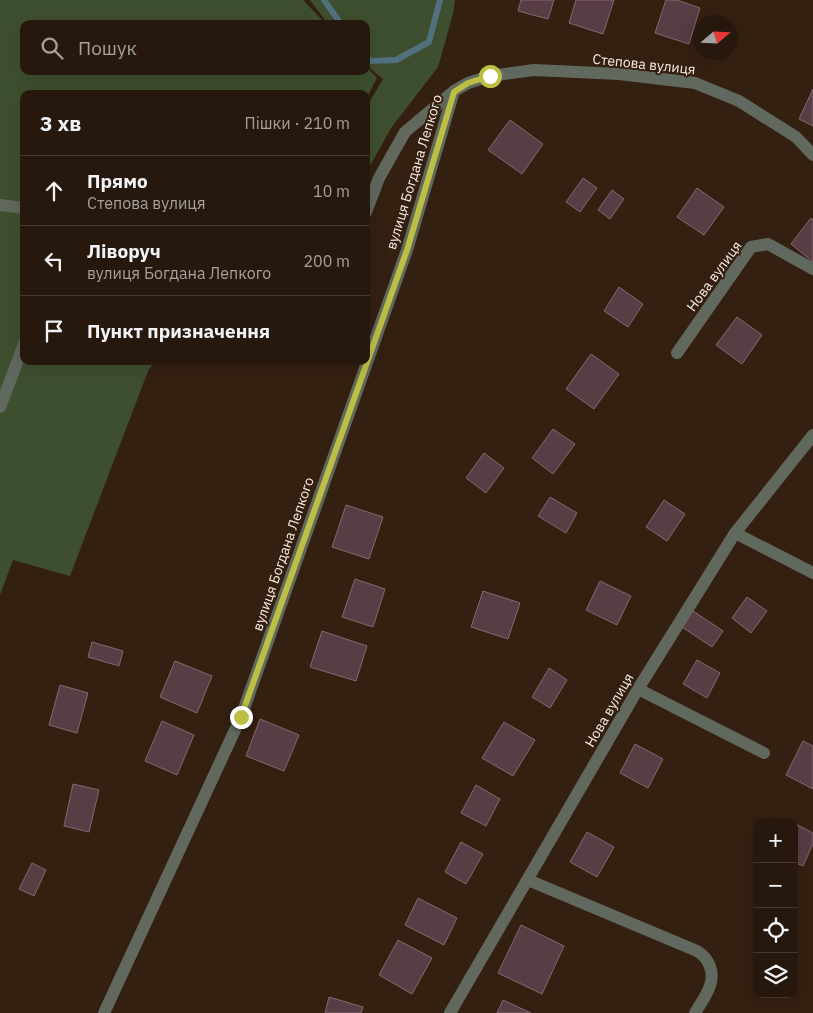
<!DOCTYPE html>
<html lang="uk">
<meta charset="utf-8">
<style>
:root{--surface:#27180d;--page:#2f2116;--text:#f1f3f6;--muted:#a4a09d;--line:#43372e}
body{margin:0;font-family:"IBM Plex Sans",sans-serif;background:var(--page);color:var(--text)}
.controls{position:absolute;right:15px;bottom:15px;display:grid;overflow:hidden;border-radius:10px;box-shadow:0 5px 20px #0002}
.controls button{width:45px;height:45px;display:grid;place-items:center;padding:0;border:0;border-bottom:1px solid var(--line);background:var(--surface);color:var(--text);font:25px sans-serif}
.compass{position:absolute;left:693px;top:15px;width:45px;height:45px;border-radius:50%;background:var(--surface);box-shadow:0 5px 20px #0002;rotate:71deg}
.stop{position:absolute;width:15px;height:15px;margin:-11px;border:4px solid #bcbf44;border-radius:50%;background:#fff}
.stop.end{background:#bcbf44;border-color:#fff;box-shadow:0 1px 5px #0008}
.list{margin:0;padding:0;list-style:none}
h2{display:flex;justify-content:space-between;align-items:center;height:65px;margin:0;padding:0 20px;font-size:21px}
h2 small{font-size:16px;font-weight:400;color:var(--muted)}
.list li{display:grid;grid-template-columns:32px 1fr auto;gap:15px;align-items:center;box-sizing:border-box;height:70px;padding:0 20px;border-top:1px solid var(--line)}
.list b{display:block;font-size:19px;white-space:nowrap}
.list p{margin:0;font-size:16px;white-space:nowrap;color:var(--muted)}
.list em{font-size:16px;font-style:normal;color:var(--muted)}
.icon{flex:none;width:28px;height:28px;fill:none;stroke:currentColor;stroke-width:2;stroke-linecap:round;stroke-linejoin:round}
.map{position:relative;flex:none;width:813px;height:1013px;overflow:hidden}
.search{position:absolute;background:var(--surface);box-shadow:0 5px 20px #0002;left:20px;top:20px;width:350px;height:55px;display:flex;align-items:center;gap:12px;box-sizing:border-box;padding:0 18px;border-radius:10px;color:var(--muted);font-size:19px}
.panel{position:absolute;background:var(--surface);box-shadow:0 5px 20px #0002;left:20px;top:90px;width:350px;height:275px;border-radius:10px}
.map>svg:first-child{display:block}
.green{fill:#3e4f2f}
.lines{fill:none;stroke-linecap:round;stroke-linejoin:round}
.stream{stroke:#52717f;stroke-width:6}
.building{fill:#583d45;stroke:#856870}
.lane{stroke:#61685e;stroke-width:12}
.street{stroke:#61685e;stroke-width:12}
.route{stroke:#bcbf44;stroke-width:6}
.labels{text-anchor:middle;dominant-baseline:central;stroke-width:4;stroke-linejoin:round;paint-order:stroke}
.street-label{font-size:14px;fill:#f9ebe1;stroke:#342011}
</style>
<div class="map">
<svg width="813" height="1013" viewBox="0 0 813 1013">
<rect width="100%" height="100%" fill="#342011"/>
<g class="green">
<polygon points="0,0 303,0 326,24 24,24 24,71 366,71 366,66 377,78 366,99 366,94 24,94 24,361 155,361 148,371 70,576 13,560 0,595"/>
<polygon points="310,0 455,0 453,14 438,67 391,128 366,173 366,108 383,79 366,65 366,24 328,24"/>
</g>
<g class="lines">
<g class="stream">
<polyline points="324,0 341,24"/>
<polyline points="366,56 371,61 396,60 429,42 440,0"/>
</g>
</g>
<g class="building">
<polygon points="521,0 554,0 548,19 518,11"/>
<polygon points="576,0 614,0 603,34 569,23"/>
<polygon points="666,0 677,0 700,8 689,44 655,33"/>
<polygon points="813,89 813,126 799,119"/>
<polygon points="510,120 543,144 522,174 488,150"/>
<polygon points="583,178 597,188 580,212 566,202"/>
<polygon points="697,188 724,207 704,235 677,217"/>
<polygon points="612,190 624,199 610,219 598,210"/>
<polygon points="811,218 813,220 813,262 791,244"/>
<polygon points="619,287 643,304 628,327 604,311"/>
<polygon points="737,317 762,335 742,364 716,345"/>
<polygon points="591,354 619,374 594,409 566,389"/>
<polygon points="553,429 575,444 553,474 532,458"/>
<polygon points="484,453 504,468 486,493 466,478"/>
<polygon points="550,497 577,513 566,533 538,516"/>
<polygon points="664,500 685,514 667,541 646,527"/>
<polygon points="346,505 383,517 369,559 332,547"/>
<polygon points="355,579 385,589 373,627 342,617"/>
<polygon points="600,581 631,596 617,625 586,610"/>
<polygon points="483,591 520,603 508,639 471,627"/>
<polygon points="747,597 767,611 751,633 732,618"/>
<polygon points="693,611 723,631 712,647 682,627"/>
<polygon points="322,631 367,646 356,681 310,667"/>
<polygon points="92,642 123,651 119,666 88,657"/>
<polygon points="697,660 720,673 707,698 683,684"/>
<polygon points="175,661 212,676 197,713 160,697"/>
<polygon points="549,668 567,680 550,708 532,697"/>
<polygon points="60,685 88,693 77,733 49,725"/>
<polygon points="260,719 299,735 284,771 246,756"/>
<polygon points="162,721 194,735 177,775 145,761"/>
<polygon points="504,722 535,740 513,776 482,758"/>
<polygon points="803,741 813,746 813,789 786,775"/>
<polygon points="635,744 663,759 648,788 620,773"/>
<polygon points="73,784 99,790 89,832 64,826"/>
<polygon points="476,785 500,799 486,826 461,813"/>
<polygon points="794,823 813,833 813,844 803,866 794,862"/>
<polygon points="587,832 614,847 597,877 570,862"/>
<polygon points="461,842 483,854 466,884 445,872"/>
<polygon points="32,863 46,870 34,896 19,889"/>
<polygon points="418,898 457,918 444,945 405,925"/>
<polygon points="521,925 564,946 542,994 498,973"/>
<polygon points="398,940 432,958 412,994 379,975"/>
<polygon points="329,997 363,1007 361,1013 325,1013"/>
<polygon points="503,1000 531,1013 497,1013"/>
</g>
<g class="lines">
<g class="lane">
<polyline points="677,353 751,247 768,244 813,269"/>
<polyline points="0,407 24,344"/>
<polyline points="638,689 764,753"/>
</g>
<g class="street">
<polyline points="0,205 24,208"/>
<polyline points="366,212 379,178 405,132 454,91 468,83 490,76 534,70 619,74 695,83 739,101 796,137 813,155"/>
<polyline points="735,533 813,573"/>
<path d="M528,880L697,951C700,953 704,956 706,959C720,979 705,996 695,1013"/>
<polyline points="104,1013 241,717 407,250 454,91"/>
<polyline points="450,1013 638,689 735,533 813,435"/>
</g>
</g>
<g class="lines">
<polyline class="route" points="241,717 407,250 454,92 468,83 490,76"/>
</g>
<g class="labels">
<g class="street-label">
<text transform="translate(644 64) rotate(6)">Степова вулиця</text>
<text transform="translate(414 172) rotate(-73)">вулиця Богдана Лепкого</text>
<text transform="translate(714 276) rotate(-54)">Нова вулиця</text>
<text transform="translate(283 554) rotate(-71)">вулиця Богдана Лепкого</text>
<text transform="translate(609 710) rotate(-60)">Нова вулиця</text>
</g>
</g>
</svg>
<div class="controls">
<button>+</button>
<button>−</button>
<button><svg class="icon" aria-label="locate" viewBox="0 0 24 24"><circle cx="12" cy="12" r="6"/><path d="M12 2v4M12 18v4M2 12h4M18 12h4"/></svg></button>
<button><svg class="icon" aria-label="layers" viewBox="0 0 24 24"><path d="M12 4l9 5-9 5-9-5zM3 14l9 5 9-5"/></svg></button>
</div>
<svg class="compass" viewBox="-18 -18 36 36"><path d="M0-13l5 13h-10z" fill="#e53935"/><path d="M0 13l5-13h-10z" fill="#a4a09d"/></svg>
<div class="stop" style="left:490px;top:76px"></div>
<div class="stop end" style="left:241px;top:717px"></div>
<div class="search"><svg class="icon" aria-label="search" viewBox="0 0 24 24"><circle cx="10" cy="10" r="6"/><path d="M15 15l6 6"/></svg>Пошук</div>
<section class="panel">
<h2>3 хв<small>Пішки · 210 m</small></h2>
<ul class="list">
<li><svg class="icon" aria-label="ahead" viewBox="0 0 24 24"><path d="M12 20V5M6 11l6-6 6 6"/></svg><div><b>Прямо</b><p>Степова вулиця</p></div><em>10 m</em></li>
<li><svg class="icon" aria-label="left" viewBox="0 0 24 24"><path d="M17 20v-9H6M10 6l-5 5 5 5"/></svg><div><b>Ліворуч</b><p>вулиця Богдана Лепкого</p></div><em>200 m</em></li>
<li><svg class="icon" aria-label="arrive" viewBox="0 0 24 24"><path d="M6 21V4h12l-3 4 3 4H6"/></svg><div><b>Пункт призначення</b></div></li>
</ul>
</section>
</div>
